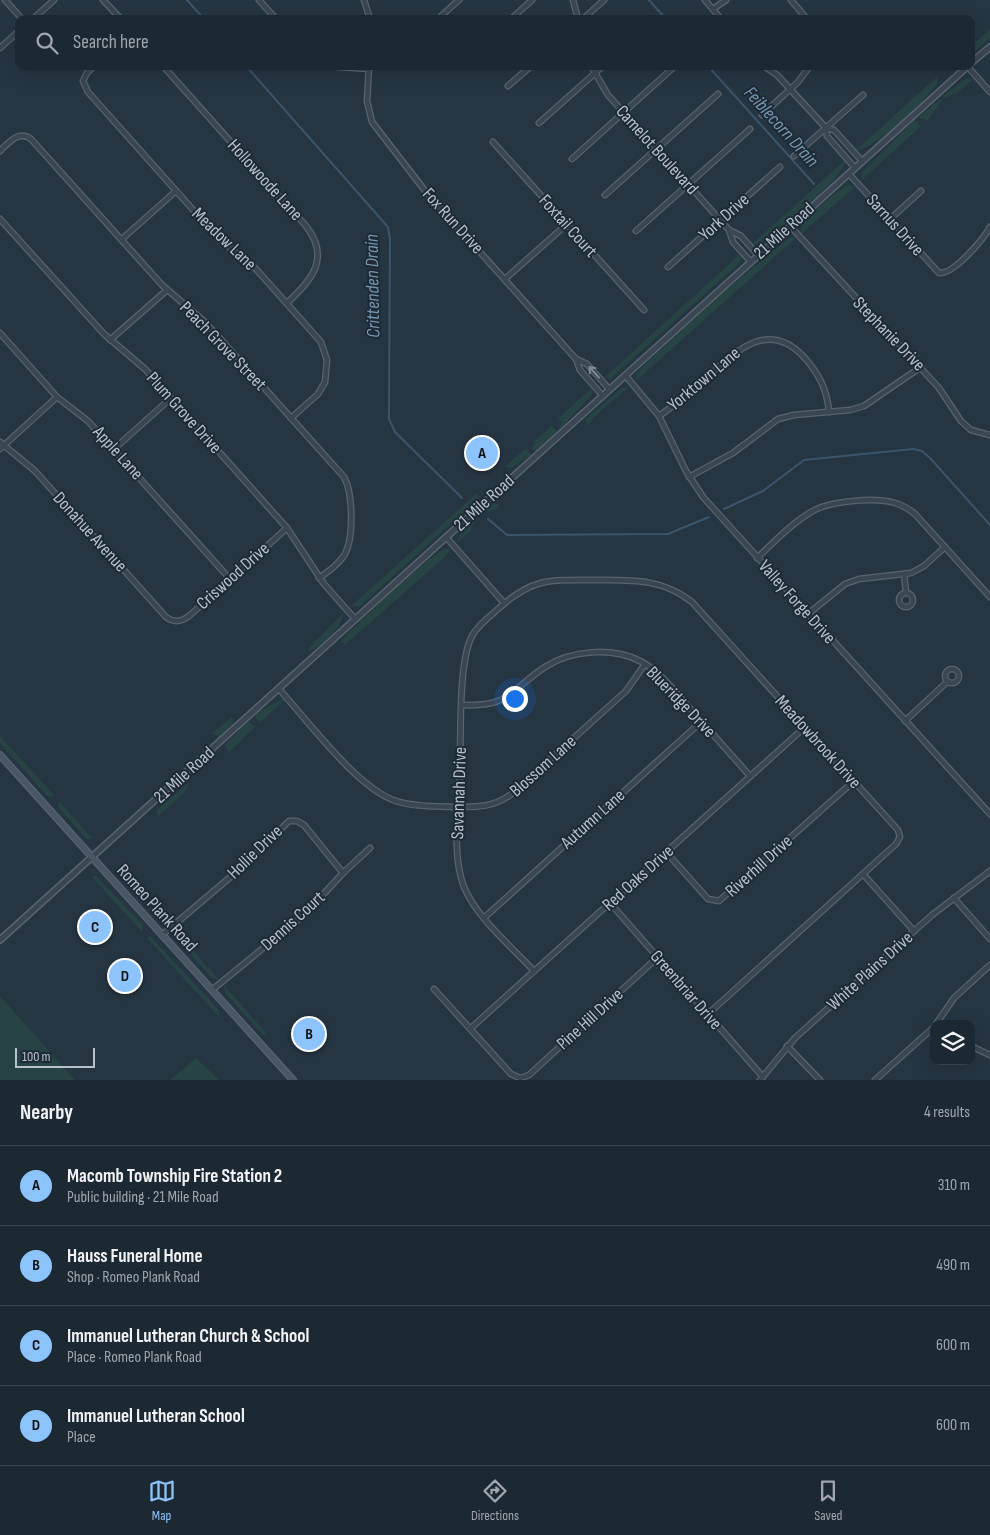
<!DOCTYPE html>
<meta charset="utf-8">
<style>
:root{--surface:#1c2832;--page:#25303a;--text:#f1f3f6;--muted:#a0a6ac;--line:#3a444d;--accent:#8dc3fb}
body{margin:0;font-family:"Sofia Sans Condensed",sans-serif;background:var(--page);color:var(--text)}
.controls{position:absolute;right:15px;bottom:15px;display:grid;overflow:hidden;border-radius:10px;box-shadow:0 5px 20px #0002}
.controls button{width:45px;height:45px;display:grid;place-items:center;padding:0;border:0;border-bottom:1px solid var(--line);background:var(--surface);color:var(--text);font:25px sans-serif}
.scale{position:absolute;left:15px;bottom:12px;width:80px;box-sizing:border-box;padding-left:5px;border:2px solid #b7c1cc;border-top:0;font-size:14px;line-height:18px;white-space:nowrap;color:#b7c1cc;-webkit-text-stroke:4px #1e2b37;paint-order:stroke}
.you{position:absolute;left:514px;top:698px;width:18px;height:18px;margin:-12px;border:4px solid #fff;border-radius:50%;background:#1a73e8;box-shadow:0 0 0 8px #1a73e833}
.badge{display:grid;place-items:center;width:32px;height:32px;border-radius:50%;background:var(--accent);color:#111;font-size:16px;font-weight:700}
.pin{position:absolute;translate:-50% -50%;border:2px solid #fff;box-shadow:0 1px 5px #0006}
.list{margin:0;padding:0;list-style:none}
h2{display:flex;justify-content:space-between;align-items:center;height:65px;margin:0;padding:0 20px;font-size:21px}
h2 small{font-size:16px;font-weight:400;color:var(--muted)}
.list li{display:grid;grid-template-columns:32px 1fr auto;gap:15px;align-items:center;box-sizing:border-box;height:80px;padding:0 20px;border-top:1px solid var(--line)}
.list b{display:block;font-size:19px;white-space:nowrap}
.list p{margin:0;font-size:16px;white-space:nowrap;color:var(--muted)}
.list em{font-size:16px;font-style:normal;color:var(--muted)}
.icon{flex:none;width:28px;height:28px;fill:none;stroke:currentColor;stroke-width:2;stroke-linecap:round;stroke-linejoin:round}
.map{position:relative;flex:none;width:990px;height:1080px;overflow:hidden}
.search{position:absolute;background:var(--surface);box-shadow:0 5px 20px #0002;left:15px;right:15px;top:15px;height:55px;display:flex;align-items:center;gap:12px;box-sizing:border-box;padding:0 18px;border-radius:10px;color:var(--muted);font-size:19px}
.sheet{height:385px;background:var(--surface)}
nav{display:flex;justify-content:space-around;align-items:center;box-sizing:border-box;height:70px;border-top:1px solid var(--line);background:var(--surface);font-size:14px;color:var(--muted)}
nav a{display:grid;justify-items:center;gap:2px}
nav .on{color:var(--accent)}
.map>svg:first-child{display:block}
.green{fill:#274343}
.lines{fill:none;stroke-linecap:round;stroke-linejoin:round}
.stream{stroke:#3b556b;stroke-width:2}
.minor-casing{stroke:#58646f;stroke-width:7}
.tertiary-casing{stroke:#58646f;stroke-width:8}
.secondary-casing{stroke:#58646f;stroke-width:8}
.minor{stroke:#3a4652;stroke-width:4.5}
.tertiary{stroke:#3a4652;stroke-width:5}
.secondary{stroke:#485665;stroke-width:5.5}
.oneway{stroke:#7f8a95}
.labels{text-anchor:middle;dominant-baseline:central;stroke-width:4;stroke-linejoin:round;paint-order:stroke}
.street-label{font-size:18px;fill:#b7c1cc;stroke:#1e2b37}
.water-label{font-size:19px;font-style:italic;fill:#7696af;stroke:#1e2b37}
</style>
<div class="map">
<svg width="990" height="1080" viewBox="0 0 990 1080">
<rect width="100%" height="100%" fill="#253542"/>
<g class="green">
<polygon points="990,29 990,38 971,55 971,46"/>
<path d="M937,77L938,83C930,96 869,154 856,150Z"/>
<polygon points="966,78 975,80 972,80 957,93 945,98 943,96"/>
<polygon points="940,99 942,101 927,121 924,118 922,120 919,117"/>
<polygon points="915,120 921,126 861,181 862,172"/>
<path d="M845,160C847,176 777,231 762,243L755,245L752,244Z"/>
<path d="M851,185L855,187L801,234C798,218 834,196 845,186Z"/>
<polygon points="790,237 796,238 636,381 636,375 643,366 720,295"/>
<polygon points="740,254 741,261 734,268 610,379 604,378"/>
<polygon points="623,387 629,387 598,413 588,425 585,419"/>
<polygon points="592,388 592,395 561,428 559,426 562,423 558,418"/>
<polygon points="552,425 557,432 536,451 531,448 535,444 533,442"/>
<polygon points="526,448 531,455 511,468 505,467"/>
<polygon points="477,493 479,497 476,501 360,606 350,607"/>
<polygon points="494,502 500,505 495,510 485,512 473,524 470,532 456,544 460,533"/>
<path d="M448,548L451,549L446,556L345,645L341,641C358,624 428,553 448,548Z"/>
<path d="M343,613C346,623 319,648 310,651L308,649Z"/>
<polygon points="282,699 285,700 261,722 255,718 256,713"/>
<polygon points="232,717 233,723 219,737 212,733"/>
<polygon points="248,721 255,727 229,752 225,745"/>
<polygon points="0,736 55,796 47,796 0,743"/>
<polygon points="187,784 189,785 185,792 157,817 157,810"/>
<polygon points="59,801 92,838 89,840 85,837 58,807"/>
<polygon points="95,875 143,925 142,932 92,877"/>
<polygon points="174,929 219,980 212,978 174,936"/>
<polygon points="150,936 219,1010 219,1017 147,938"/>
<polygon points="224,985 268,1035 263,1035 225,993"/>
<polygon points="0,996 75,1080 0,1080"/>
<polygon points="196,1058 219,1080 170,1080"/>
</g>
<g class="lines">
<g class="stream">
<polyline points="187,0 204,19"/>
<polyline points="649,0 666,19"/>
<polyline points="246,66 388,227 390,239 389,419 395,432 462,498"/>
<polyline points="708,66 814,184"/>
<polyline points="724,509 763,491 804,460 913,449 922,451 930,458 990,525"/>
<polyline points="488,519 507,535 668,534 709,517"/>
</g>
<defs>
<g id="minor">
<polyline points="5,0 22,19"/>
<polyline points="103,0 121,19"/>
<polyline points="259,0 276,19"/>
<polyline points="364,0 370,19"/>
<polyline points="573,0 578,19"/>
<polyline points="705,0 721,19"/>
<polyline points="791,0 807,19"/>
<polyline points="713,9 726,0"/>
<polyline points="441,16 459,0"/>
<polyline points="33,19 54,0"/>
<polyline points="511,19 532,0"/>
<polyline points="583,19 604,0"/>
<polyline points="0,48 19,31"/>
<polyline points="94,66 87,73 83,81 88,92 219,239 256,269 321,342 327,360 325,382 318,394 291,418"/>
<path d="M163,66L306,226C331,258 312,280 287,303"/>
<polyline points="327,66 369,69"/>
<polyline points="369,66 367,101 372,122 426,192 576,359 580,370 602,395"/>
<polyline points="591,66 608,95 729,230 733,242 751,262"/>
<polyline points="764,66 777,75 826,128 834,130 862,161"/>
<polyline points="968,67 990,92"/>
<polyline points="508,86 531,66"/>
<polyline points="762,115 798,82 810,66"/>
<polyline points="539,123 603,66"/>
<polyline points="826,128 827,136 855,168"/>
<polyline points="493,142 644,310"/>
<path d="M0,151C9,142 19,130 31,139L162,285L206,323L344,477C353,493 354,537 345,554C339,564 329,571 319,578"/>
<polyline points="794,156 863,95"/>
<polyline points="572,159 675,66"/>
<path d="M849,174L939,273C953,275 983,240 990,227"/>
<polyline points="605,195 718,94"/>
<polyline points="0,219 104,334 145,369 287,528 324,584 355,619"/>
<polyline points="890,219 921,191"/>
<polyline points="790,226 939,388 961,421 971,430 990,435"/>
<polyline points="729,230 741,236 758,255"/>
<polyline points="636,231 750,129"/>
<polyline points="122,239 176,191"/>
<polyline points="668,267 780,167"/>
<polyline points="505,279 567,224"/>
<polyline points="0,333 57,397 88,421 230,579"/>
<polyline points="110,340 167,290"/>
<polyline points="576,359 587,364 609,389"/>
<polyline points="625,375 659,416 686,471 703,497 990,814"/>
<path d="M659,416C675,405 689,393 704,380C733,354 767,317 804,357C819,374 827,389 829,412"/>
<path d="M0,442L35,471L166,617C174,623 181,622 189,616L287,528"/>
<polyline points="0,449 57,397"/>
<polyline points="114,449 171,398"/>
<polyline points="689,477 733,453 778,419 794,415 850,410 864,406 921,367"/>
<polyline points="446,537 504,603"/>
<path d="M757,558C774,542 791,524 811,512C828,501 875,497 895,503C902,505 909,509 915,514L990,597"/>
<polyline points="904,574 906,592"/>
<circle cx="906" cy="600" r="7"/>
<polyline points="808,614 845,584 859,579 911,573 924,566 945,547"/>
<circle cx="952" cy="676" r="7"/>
<path d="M279,689C307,720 358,789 396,801C414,807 434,806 453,807C477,807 495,808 514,792L626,691L645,664"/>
<path d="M463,705C511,707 510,690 545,667C571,650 612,647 640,661C659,671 673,689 687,705C708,729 729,752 750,776"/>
<polyline points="905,721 947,682"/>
<polyline points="666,852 708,899 719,901 854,781"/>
<polyline points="863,874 914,931"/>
<polyline points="954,898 990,939"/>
<polyline points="610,903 763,1077"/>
<polyline points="485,917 702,721"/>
<polyline points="162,935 234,874 289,821 297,821 304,825 343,873"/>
<path d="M534,971C512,947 476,917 464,887C451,854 459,806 460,771C461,738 458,662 472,636C478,625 489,617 498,609C533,577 551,580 595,580C631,580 662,578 692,602L898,830L900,837L896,844L708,1014"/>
<polyline points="434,989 511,1074 520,1078 529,1075 658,957"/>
<polyline points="212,990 306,913 343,873 370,848"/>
<polyline points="936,1024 954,998 990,965"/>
<polyline points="471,1028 805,727"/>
<polyline points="787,1046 820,1080"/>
<polyline points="971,1046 990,1055"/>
<polyline points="760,1080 795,1038 932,915 990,871"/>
<polyline points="875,1080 934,1027"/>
</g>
<g id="tertiary">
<polyline points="971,63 990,47"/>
<polyline points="0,940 968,66"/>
</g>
<polyline id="secondary" points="0,755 293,1080"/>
</defs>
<use href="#minor" class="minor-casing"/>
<use href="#tertiary" class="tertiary-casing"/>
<use href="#secondary" class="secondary-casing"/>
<use href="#minor" class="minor"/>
<use href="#tertiary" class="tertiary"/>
<use href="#secondary" class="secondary"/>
</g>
<defs><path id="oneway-shaft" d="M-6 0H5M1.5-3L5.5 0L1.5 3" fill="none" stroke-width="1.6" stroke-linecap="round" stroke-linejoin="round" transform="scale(1.25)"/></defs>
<use class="oneway" href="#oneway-shaft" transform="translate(594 372) rotate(-132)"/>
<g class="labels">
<g class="street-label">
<text transform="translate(657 150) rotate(48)">Camelot Boulevard</text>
<text transform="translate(265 180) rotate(48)">Hollowoode Lane</text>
<text transform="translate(724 217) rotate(-42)">York Drive</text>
<text transform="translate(453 221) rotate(48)">Fox Run Drive</text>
<text transform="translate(895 225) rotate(48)">Sarnus Drive</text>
<text transform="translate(568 226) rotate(48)">Foxtail Court</text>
<text transform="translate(784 231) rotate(-42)">21 Mile Road</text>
<text transform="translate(224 239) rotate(44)">Meadow Lane</text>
<text transform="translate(889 334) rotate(46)">Stephanie Drive</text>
<text transform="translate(223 346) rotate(46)">Peach Grove Street</text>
<text transform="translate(704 379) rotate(-40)">Yorktown Lane</text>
<text transform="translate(184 413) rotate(48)">Plum Grove Drive</text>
<text transform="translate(118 453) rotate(48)">Apple Lane</text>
<text transform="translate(484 503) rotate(-42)">21 Mile Road</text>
<text transform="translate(90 532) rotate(48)">Donahue Avenue</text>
<text transform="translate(233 576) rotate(-42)">Criswood Drive</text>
<text transform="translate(797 602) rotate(48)">Valley Forge Drive</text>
<text transform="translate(681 702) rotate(46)">Blueridge Drive</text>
<text transform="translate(818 742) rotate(48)">Meadowbrook Drive</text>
<text transform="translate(543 766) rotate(-42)">Blossom Lane</text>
<text transform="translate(184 775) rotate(-42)">21 Mile Road</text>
<text transform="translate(459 793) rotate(-88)">Savannah Drive</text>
<text transform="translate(593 819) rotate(-42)">Autumn Lane</text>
<text transform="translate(255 852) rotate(-44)">Hollie Drive</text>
<text transform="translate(759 866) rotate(-42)">Riverhill Drive</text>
<text transform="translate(638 878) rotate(-42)">Red Oaks Drive</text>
<text transform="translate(157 908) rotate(48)">Romeo Plank Road</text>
<text transform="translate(293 921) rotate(-42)">Dennis Court</text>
<text transform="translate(870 971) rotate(-42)">White Plains Drive</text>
<text transform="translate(686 990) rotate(49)">Greenbriar Drive</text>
<text transform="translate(590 1019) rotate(-42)">Pine Hill Drive</text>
</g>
<g class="water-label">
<text transform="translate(781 127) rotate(48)">Feiblecorn Drain</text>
<text transform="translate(373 286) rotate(-91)">Crittenden Drain</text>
</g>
</g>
</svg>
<div class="controls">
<button><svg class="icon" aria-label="layers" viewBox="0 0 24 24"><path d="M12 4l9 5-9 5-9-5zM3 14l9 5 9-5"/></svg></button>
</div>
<div class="scale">100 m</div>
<div class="you"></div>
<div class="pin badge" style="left:482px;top:453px">A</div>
<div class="pin badge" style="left:309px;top:1034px">B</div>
<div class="pin badge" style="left:95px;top:927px">C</div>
<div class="pin badge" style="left:125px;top:976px">D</div>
<div class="search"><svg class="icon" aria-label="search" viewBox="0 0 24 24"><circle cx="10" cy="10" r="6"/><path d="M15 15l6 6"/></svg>Search here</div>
</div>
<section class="sheet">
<h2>Nearby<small>4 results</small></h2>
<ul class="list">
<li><span class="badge">A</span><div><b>Macomb Township Fire Station 2</b><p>Public building · 21 Mile Road</p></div><em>310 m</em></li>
<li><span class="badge">B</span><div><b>Hauss Funeral Home</b><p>Shop · Romeo Plank Road</p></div><em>490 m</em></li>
<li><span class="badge">C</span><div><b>Immanuel Lutheran Church &amp; School</b><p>Place · Romeo Plank Road</p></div><em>600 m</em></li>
<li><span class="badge">D</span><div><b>Immanuel Lutheran School</b><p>Place</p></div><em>600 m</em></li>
</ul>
</section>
<nav>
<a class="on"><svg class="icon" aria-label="map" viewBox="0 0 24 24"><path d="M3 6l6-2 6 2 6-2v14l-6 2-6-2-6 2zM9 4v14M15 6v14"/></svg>Map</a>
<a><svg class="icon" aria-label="directions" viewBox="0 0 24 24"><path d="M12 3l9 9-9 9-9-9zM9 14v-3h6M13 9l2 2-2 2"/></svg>Directions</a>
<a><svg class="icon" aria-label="saved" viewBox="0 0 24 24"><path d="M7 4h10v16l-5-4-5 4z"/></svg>Saved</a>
</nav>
